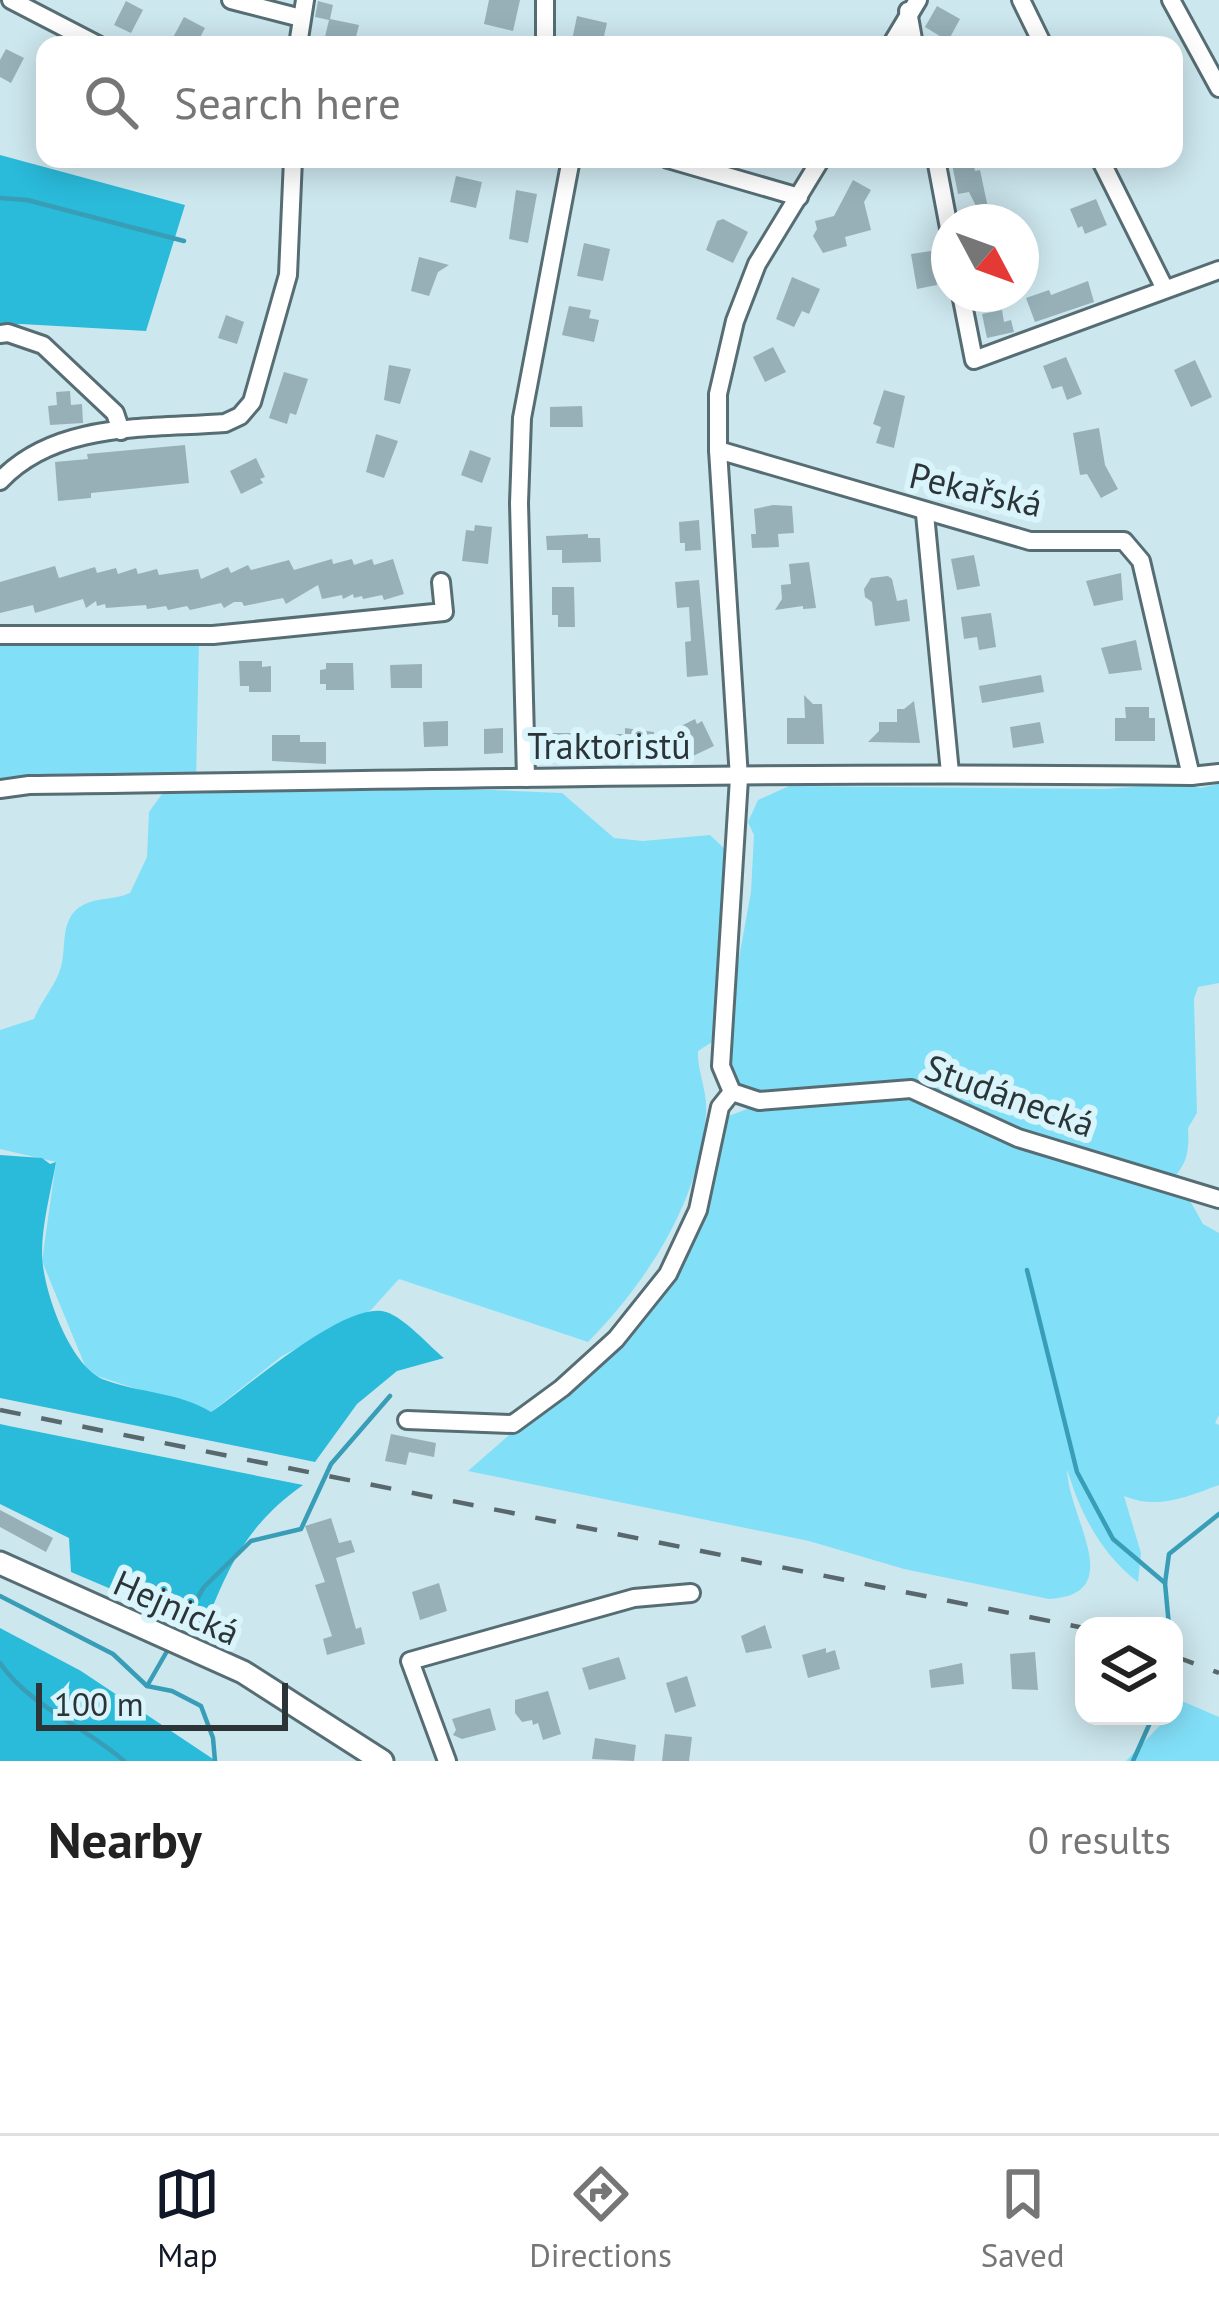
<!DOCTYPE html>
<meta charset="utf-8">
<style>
:root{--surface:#fff;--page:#f6f6f6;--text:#222;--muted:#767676;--line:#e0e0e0;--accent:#111827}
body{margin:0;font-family:"PT Sans",sans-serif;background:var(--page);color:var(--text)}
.controls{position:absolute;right:36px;bottom:36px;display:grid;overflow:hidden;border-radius:24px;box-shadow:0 6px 30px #0003}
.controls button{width:108px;height:108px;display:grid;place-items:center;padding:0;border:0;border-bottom:3px solid var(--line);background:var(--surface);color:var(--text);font:60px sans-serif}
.compass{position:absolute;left:931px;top:204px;width:108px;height:108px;border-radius:50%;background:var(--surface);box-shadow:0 6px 30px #0003;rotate:131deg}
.scale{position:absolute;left:36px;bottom:30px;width:252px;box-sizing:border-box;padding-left:12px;border:6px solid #2b3538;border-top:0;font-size:33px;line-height:42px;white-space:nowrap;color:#2b3538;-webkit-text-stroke:9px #daf4fc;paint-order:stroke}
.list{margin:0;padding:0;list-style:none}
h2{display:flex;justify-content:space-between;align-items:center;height:156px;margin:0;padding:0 48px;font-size:51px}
h2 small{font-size:39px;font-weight:400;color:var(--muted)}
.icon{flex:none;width:66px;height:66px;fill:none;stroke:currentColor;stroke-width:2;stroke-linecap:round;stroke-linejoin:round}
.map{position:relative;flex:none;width:1219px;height:1761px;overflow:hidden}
.search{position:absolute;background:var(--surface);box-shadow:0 6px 30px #0003;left:36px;right:36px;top:36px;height:132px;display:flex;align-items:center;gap:30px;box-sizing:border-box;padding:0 42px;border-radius:24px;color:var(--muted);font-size:45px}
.sheet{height:372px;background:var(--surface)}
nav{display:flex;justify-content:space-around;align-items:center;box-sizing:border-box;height:168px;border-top:3px solid var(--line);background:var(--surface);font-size:33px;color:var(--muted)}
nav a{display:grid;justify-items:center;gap:6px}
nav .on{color:var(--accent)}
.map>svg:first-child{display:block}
.green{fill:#82dff8}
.forest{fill:#2abada}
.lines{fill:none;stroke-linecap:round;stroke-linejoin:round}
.stream{stroke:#389db6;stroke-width:4.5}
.building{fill:#97b0b8}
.minor-casing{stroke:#566d74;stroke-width:22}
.secondary-casing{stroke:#566d74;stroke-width:27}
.minor{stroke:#fff;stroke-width:16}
.secondary{stroke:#fff;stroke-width:21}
.rail{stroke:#59686c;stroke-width:4.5;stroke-dasharray:21 21;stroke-linecap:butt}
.labels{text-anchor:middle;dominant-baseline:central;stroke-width:12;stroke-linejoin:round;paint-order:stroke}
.street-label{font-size:36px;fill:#2b3538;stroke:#daf4fc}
</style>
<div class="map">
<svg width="1219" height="1761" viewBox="0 0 1219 1761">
<rect width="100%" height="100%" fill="#cde7ee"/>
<g class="green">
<polygon points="199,640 196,783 0,787 0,645"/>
<path d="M1185,783L1200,788L1219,784V983L1198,987L1194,999L1197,1113L1188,1128C1189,1146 1189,1162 1174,1177L991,1120L921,1088L895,1081L759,1094L747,1090L729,1072L735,980L751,892L754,835L748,822L758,800L789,786L1106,789Z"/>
<path d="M465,789L562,793L614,838L643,841L710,835L728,852L712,1042L698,1051C697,1072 708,1091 706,1114C700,1201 647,1282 588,1342L399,1279L371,1310L282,1356L210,1413L88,1373L42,1261L56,1162L0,1149V1030L34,1019C41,1001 56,985 61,967C67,946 59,918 83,905C98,897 115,900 130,893L147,857L149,812L162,794Z"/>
<path d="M880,1098L917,1101L978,1131L1189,1199L1203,1224L1219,1233V1415L1215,1423L1219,1425V1485C1186,1497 1158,1510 1124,1496L1141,1553L1138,1582C1101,1554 1080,1513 1067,1469C1068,1518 1129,1594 1049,1599L904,1569L809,1541L468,1471L523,1423L675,1268L726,1117L747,1109L820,1106Z"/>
<polygon points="1182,1701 1219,1717 1219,1761 1126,1761 1169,1716 1174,1716"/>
</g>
<g class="forest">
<polygon points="0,155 185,205 146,331 21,324 0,327"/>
<path d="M0,1155L42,1158L50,1164L56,1162C51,1191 42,1223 42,1253C42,1288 70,1368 105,1380C139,1393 179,1392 211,1412C243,1391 346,1299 386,1312C405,1318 428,1345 444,1358L397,1371L357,1404L315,1462L0,1398Z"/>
<path d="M0,1424L9,1426L303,1485C245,1526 227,1569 202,1634L151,1606L71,1572L69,1538L0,1504Z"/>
<polygon points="0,1628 81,1671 216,1761 0,1761"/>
</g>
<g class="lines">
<g class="stream">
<polyline points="0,198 27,200 184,241"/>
<polyline points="1027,1270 1077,1472 1113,1539 1165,1583"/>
<polyline points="0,1596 113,1654 147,1686 172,1691 201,1706 213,1738 215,1761"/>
<polyline points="1169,1626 1165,1583 1169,1554 1219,1514"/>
<polyline points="175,1636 204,1587 251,1541 301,1529 331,1464 390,1396"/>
<path d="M0,1663C29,1706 86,1727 124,1761"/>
<polyline points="147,1686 170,1646"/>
<polyline points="1133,1761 1153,1716"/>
</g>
</g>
<g class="building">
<polygon points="489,0 520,0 513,31 484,24"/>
<polygon points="126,1 143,10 131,33 114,25"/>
<polygon points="318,1 333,5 330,19 359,25 354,45 323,45 329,20 315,17"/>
<polygon points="937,6 960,19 948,41 925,27"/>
<polygon points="577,16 607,23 602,45 571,45"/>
<polygon points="184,17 205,28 196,45 169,45"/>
<polygon points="6,49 24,58 11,83 0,77 0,60"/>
<polygon points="973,160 975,171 980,170 991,222 984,222 969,192 958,194 952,164"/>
<polygon points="456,176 482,182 476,208 450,202"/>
<polygon points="853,180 871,190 864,202 871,230 845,237 847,246 823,253 813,236 817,229 815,221 834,216"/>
<polygon points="516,190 537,194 528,243 509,239"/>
<polygon points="1096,199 1107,225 1085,234 1082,226 1078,228 1070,209"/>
<polygon points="723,219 748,232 733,263 706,250 717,221"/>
<polygon points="584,243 610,249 603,281 577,276"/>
<polygon points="931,251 937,285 917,289 911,254"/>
<polygon points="419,257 449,265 438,272 429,296 411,291"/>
<polygon points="792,277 820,289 809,314 802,311 794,327 776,319"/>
<polygon points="1088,281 1094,302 1035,322 1026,298 1049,290 1051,295"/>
<polygon points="569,306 591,310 589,318 599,320 594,342 562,335"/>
<polygon points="1002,310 1004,322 1011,320 1014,332 987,338 982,314"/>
<polygon points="226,315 244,322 237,344 218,338"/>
<polygon points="773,347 786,372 765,382 753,357"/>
<polygon points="1066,357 1082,394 1067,400 1062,386 1052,389 1043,366"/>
<polygon points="1195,360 1212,397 1191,407 1174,370"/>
<polygon points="389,365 411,369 400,404 384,400"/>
<polygon points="284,372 308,379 296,415 290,413 287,424 269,418"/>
<polygon points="884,390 905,396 894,448 876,443 881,427 873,424"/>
<polygon points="70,391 71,405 82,404 83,423 50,425 48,406 57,405 56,392"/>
<polygon points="582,406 583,427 550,427 550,407"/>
<polygon points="1099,428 1105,465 1118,489 1101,498 1087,474 1080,475 1073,433"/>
<polygon points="376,434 398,441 384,478 366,472"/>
<polygon points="185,445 189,483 91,493 91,498 58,501 55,462 88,459 87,454"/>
<polygon points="470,450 491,458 482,483 461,475"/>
<polygon points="256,458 265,477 260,479 263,483 241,494 230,471"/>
<polygon points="773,505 792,506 794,533 778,534 779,547 752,548 751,534 756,534 754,509"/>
<polygon points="699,520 701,550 685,551 685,543 680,543 679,522"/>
<polygon points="475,525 492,527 488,564 462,561 466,530 474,531"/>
<polygon points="588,534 588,538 600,538 601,562 562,563 562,550 547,550 546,536"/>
<polygon points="974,555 980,586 957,590 951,559"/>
<polygon points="332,559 333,564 352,559 354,565 372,559 374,565 393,559 404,594 384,600 382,595 363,599 362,596 354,598 353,594 343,599 342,595 322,599 318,585 286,604 283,598 244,606 242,602 234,602 224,608 221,603 190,610 187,606 168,610 166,606 147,609 146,605 106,608 105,604 97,606 96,601 86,608 83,599 35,613 33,605 0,613 0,582 55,566 59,578 95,567 97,573 116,568 118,574 136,568 138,574 157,569 159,575 198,569 201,579 228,567 231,573 248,565 251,570 289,560 294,570"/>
<polygon points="809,562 816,608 803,609 803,606 775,610 782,599 781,585 791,584 789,564"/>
<polygon points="1121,573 1123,600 1094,606 1086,581"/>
<polygon points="888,576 892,579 897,601 907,599 910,621 875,626 872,602 865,597 864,589 871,578"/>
<polygon points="699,580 708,675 687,677 685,642 691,641 689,607 677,608 675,582"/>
<polygon points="552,587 574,587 575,627 558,627 558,615 552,615"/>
<polygon points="991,613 996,647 979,650 977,637 964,639 961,617"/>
<polygon points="1136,640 1142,670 1109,674 1101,648"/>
<polygon points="239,661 262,661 262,667 271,666 271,692 249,692 249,686 240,686"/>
<polygon points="326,663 353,663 354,690 326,690 326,684 320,684 320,670 326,669"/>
<polygon points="422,664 422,688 391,688 390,665"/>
<polygon points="1041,675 1044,692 982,703 979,686"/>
<polygon points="804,695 813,704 822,704 824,744 787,744 787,718 805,718"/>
<polygon points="914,701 920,743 868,742 879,731 879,722 897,722 897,709 904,709"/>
<polygon points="1125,707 1149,707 1149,718 1155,718 1155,741 1115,741 1115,718 1126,718"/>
<polygon points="695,719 697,724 702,721 714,746 693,756 679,727"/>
<polygon points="448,721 448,746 424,747 423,722"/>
<polygon points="1040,722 1044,743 1013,748 1010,727"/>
<polygon points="503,728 503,753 484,754 484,729"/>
<polygon points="625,728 654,732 654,752 612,757 612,734 625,734"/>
<polygon points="546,733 574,733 575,758 547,758"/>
<polygon points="272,735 300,735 300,742 326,742 326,764 272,761"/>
<polygon points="391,1434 436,1443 434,1457 409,1452 406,1465 385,1461"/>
<polygon points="0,1510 53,1538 46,1552 0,1527"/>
<polygon points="331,1518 339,1543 351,1540 355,1552 336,1558 356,1629 361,1627 365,1644 327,1655 323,1639 332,1636 315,1585 325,1582 305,1526"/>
<polygon points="439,1583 447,1611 420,1620 412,1592"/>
<polygon points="765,1625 772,1648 746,1653 741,1636"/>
<polygon points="826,1648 826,1653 835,1650 840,1669 808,1678 802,1655"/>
<polygon points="1035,1652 1038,1690 1012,1689 1010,1654"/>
<polygon points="619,1657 626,1679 589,1690 582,1668"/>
<polygon points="962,1663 964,1684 931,1688 929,1670"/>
<polygon points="687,1676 696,1706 675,1713 666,1683"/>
<polygon points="548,1691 561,1734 543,1740 538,1723 533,1725 532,1720 522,1722 515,1713 515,1700"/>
<polygon points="490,1708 496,1730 462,1739 453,1735 456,1730 452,1719"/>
<polygon points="665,1734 692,1737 689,1761 662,1761"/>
<polygon points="595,1738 636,1745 634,1761 592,1759"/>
</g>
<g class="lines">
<defs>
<g id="minor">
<polyline points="11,0 98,45"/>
<polyline points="231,0 301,18"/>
<polyline points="545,0 545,45"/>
<polyline points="1021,0 1043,45"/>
<polyline points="1171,0 1219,88"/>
<polyline points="908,11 914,45"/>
<polyline points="298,45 305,0"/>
<polyline points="891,45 918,0"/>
<polyline points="668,159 799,197"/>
<polyline points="821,159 757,264 735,321 718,394 718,450 739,778 721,1066 732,1092 759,1101 911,1089 1018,1138 1219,1199"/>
<polyline points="936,159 949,228"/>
<polyline points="1100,159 1165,289"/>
<polyline points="961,294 974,360 1219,270"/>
<polyline points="0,334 8,333 43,345 115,413 121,431"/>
<polyline points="718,450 1030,541 1124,541 1141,561 1191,776"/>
<path d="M0,481C56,421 149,429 225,423L240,416L252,402L288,275L293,159"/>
<polyline points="925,514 950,773"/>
<polyline points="0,635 213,635 444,612 441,582"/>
<polyline points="526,778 519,503 522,418 571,159"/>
<path d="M0,789L29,785C416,780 804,771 1191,776L1219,773"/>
<polyline points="407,1420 513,1424 562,1388 616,1339 668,1274 698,1210 720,1107 732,1092"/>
<polyline points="447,1761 410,1661 634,1598 691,1593"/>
</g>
<polyline id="secondary" points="0,1563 243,1672 382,1761"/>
</defs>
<use href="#minor" class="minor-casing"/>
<use href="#secondary" class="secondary-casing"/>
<use href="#minor" class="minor"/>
<use href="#secondary" class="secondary"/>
<g class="rail">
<polyline points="0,1410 1084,1628"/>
<polyline points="1174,1656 1219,1673"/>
</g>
</g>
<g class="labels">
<g class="street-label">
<text transform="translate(976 489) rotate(13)">Pekařská</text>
<text x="609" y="745">Traktoristů</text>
<text transform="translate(1010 1095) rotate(20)">Studánecká</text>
<text transform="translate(177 1607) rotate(24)">Hejnická</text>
</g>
</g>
</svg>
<div class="controls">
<button><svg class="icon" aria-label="layers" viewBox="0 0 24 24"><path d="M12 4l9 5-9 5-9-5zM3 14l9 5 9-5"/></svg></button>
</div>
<svg class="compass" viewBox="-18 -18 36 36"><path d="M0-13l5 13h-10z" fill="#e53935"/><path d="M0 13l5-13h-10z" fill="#767676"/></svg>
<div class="scale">100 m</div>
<div class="search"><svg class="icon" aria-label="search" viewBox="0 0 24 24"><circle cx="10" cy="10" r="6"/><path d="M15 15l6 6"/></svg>Search here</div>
</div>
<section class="sheet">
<h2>Nearby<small>0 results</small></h2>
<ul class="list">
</ul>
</section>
<nav>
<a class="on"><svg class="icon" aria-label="map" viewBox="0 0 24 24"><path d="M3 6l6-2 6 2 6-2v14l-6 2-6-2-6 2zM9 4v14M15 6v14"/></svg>Map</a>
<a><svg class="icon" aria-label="directions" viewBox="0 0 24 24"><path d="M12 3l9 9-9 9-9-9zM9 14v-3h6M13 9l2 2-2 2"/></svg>Directions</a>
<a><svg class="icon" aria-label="saved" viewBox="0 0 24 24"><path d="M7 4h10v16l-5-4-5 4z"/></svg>Saved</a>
</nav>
